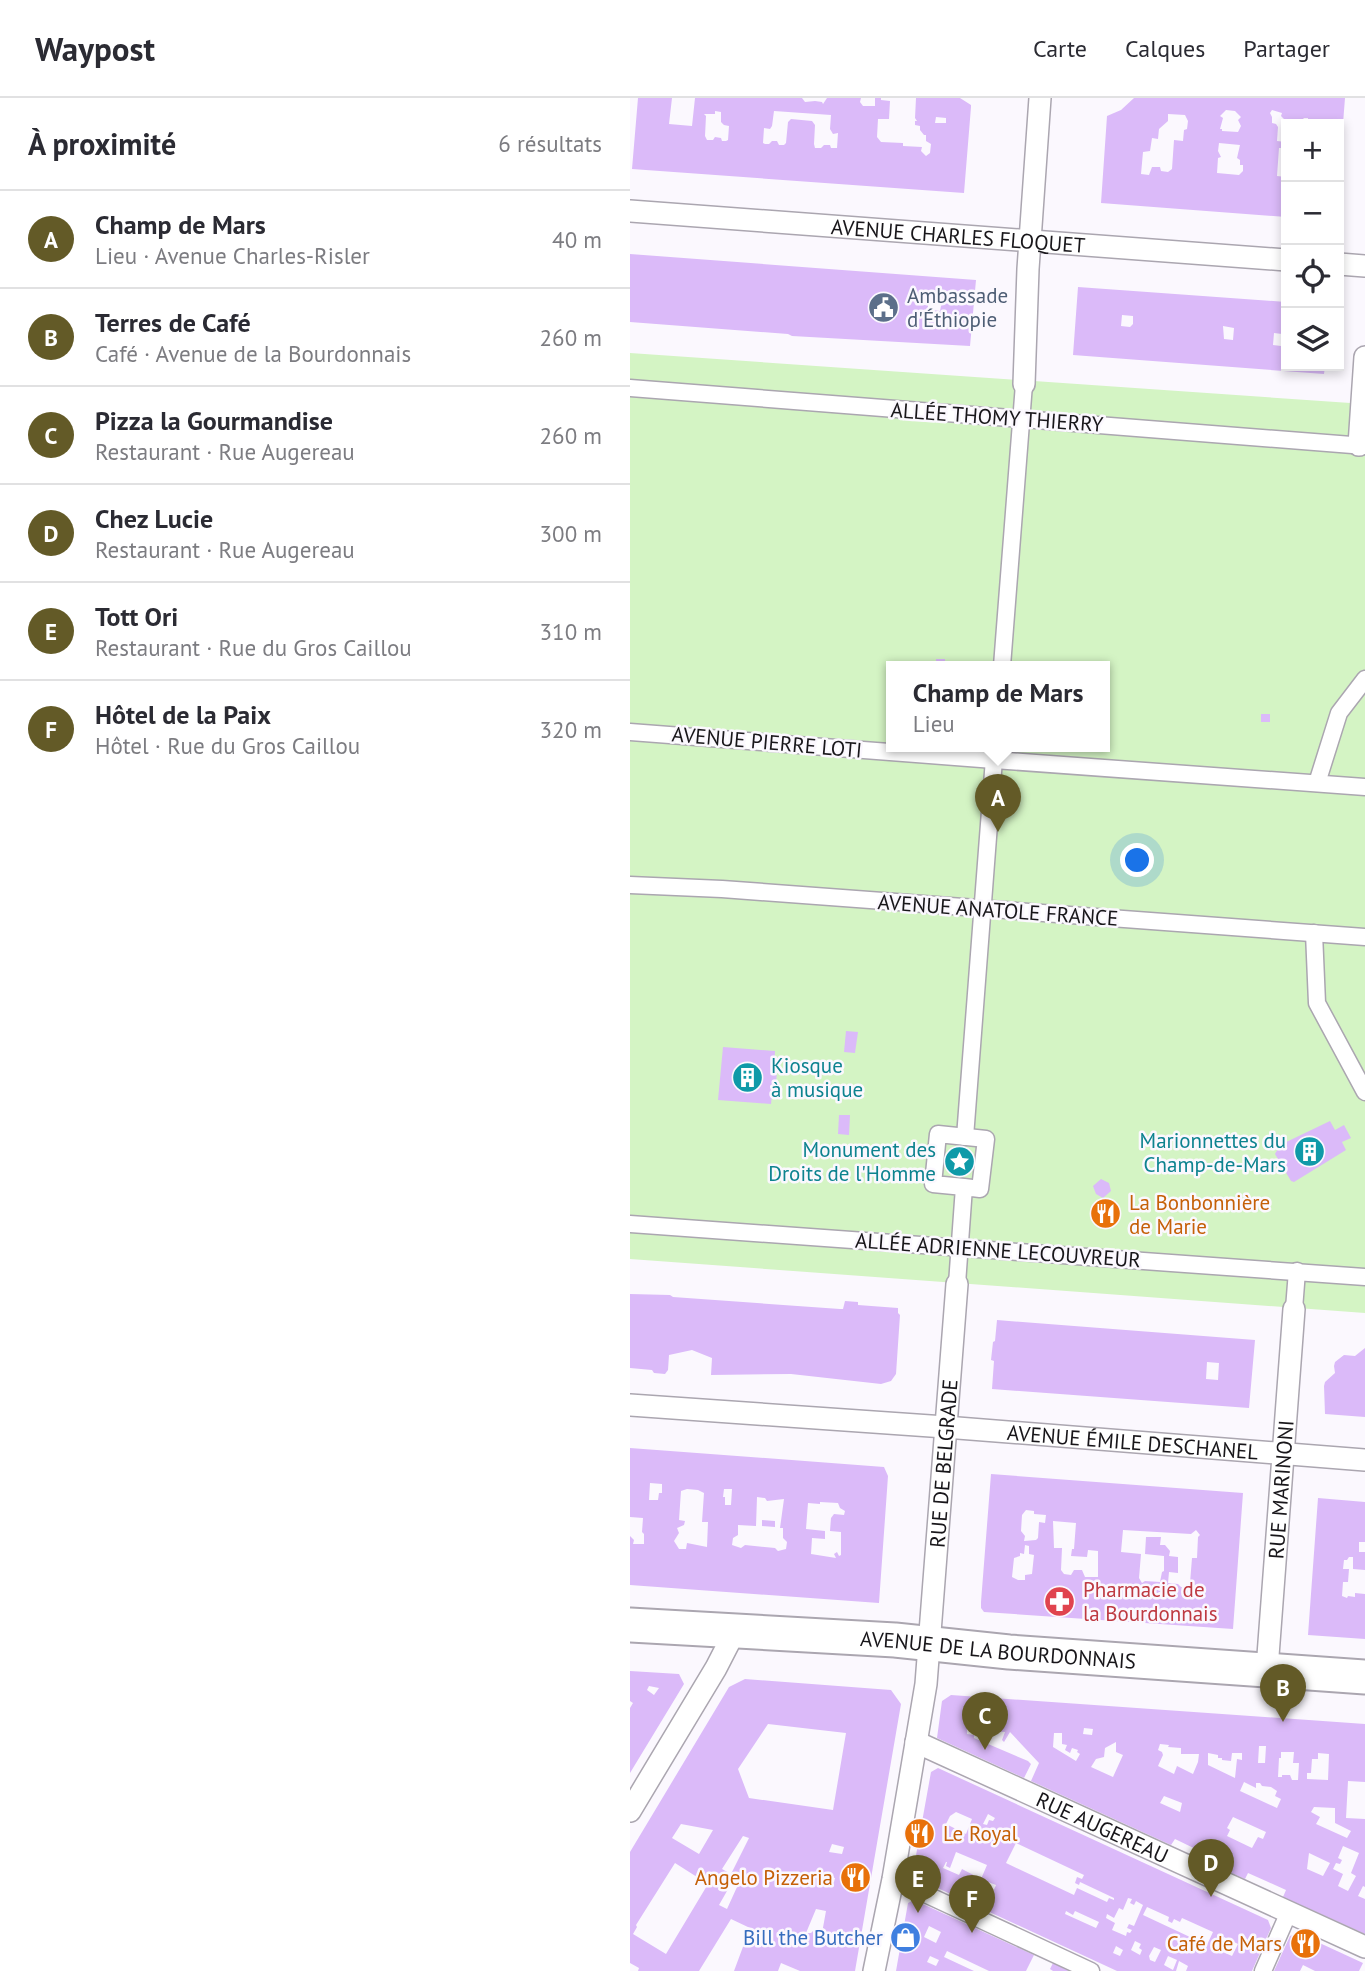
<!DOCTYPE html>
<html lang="fr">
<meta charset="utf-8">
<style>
:root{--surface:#fff;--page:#f2f2f3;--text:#2b2b33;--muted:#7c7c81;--line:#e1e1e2;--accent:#635a27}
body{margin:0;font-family:"PT Sans",sans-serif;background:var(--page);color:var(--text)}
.controls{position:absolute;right:21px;top:21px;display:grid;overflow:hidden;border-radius:0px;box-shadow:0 4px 10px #0003}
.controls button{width:63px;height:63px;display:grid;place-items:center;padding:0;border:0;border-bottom:2px solid var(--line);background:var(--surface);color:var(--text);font:35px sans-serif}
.you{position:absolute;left:508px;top:763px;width:24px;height:24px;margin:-18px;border:5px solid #fff;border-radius:50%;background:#1a73e8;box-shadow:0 0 0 10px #1a73e833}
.badge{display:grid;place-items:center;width:46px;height:46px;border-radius:50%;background:var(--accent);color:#fff;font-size:23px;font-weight:700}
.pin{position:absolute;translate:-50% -58px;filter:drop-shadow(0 2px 4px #0008)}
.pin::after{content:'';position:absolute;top:37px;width:24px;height:21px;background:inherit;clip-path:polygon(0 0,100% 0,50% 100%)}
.popup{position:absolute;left:256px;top:563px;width:224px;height:91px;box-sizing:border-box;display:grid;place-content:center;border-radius:0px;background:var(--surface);filter:drop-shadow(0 2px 5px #0005);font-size:23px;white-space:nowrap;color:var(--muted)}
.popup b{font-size:26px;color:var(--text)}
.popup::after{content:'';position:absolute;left:50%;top:100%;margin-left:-14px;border:14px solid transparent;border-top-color:var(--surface)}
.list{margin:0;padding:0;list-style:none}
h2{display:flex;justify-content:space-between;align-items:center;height:91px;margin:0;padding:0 28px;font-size:30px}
h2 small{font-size:23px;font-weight:400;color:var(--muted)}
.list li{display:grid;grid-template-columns:46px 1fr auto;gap:21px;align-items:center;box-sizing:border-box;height:98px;padding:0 28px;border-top:2px solid var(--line)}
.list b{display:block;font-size:26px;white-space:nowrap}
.list p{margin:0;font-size:23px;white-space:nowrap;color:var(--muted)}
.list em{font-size:23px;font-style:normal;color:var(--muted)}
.icon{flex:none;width:38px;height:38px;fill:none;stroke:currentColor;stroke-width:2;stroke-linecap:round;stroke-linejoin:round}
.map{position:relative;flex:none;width:735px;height:1873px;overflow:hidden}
header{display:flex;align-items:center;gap:42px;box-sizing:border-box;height:98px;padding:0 35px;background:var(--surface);border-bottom:2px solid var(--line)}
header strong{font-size:33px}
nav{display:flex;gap:38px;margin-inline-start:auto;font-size:24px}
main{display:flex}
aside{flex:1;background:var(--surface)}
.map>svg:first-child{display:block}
.green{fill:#d4f4c4;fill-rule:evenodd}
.building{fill:#dbbaf9;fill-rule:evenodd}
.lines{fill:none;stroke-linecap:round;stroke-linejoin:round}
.pedestrian-casing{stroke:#aba6b0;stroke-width:19}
.minor-casing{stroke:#aba6b0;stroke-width:24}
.primary-casing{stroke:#aba6b0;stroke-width:37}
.pedestrian{stroke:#fff;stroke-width:16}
.minor{stroke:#fff;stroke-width:21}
.primary{stroke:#fff;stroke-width:33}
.labels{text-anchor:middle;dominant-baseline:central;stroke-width:5;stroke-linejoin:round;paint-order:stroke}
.street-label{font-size:21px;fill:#18161a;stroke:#fbf8fe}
.service-label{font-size:21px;fill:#4e5e75;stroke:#fbf8fe;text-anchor:start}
.culture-label{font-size:21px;fill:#0d838f;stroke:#fbf8fe;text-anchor:end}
.food-label{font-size:21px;fill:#c56008;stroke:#fbf8fe;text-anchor:start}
.health-label{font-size:21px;fill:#be3a42;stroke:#fbf8fe;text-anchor:start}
.shop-label{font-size:21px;fill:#366cbe;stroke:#fbf8fe;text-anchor:end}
</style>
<header>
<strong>Waypost</strong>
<nav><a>Carte</a><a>Calques</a><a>Partager</a></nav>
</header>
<main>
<aside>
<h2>À proximité<small>6 résultats</small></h2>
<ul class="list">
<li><span class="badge">A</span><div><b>Champ de Mars</b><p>Lieu · Avenue Charles-Risler</p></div><em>40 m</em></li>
<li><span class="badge">B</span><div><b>Terres de Café</b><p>Café · Avenue de la Bourdonnais</p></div><em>260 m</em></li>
<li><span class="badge">C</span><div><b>Pizza la Gourmandise</b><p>Restaurant · Rue Augereau</p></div><em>260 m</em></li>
<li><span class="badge">D</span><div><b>Chez Lucie</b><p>Restaurant · Rue Augereau</p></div><em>300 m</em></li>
<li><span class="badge">E</span><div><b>Tott Ori</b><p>Restaurant · Rue du Gros Caillou</p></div><em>310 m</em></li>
<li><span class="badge">F</span><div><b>Hôtel de la Paix</b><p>Hôtel · Rue du Gros Caillou</p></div><em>320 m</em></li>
</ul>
</aside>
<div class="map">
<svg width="735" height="1873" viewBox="0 0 735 1873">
<rect width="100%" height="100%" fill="#fbf8fe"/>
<path class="green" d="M0,255L735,306V1215L0,1161ZM261,568H475V648H261Z"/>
<g class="building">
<path d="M8,0H42L39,26L62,28L65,0H172L175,4L185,3L192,4L193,6L197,0H231L230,4L233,8H245V0H251V2L260,3L259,21H248L247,39L251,44L273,45V48L292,49L291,53L296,58L300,55L301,46L296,43V37H294L290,32V28L285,27V23H287L285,20L286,0H330L341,7V9L334,95L2,71ZM85,13L91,14V24L94,27L99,28L98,42L96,43H92L91,40L85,39L83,42H77L75,38L76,18L74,16H85ZM144,13L201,17L200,31L203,36L208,35L207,50H201L200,47H194L191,50H185L184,46L185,27L182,23L161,21L158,24L156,45L154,47H149L147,43H142L139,46H135L133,45L134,30L140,31L142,28ZM306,19L316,20V25H305Z"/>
<path d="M504,0H715L711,51H709V26H678V20H674L671,23L654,21L651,18L652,15L642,12L640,15L642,19V25L646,26L648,29L647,43L656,44V59L654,56V50H649L647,78L656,79V119L471,105L477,18L491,12ZM596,12L605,13L611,19L608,22L611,28L608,34L592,33V31H590L593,20L590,18ZM538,16L555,17L558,23L557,31L554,32L553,43L544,42L542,71L538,74L531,73L530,69H522L519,77L511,76L513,54L520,53L522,40L528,41L529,31L538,23ZM589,45L610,47L607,60L610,62V67H613V73L609,77L587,75L588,60L591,59L588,53Z"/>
<path d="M0,156L346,182L340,248L162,238L158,236L0,224ZM297,203H312L310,213L302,212L299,214Z"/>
<path d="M448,189L656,204V268H695L694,276L443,257ZM492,217L503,218V226L500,229L491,228ZM593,228L604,230L603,242L594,241ZM644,235L652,236L651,248L643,247Z"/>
<rect x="306" y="561" width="9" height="7"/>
<rect x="631" y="616" width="9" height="8"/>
<polygon points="216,933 228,934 225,955 214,954"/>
<polygon points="93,949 145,953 144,972 147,972 146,987 143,987 141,1006 88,1002"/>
<polygon points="209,1017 220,1017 219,1037 208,1036"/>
<polygon points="700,1023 705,1032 714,1027 721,1040 712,1044 716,1052 664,1084 661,1083 645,1056 650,1047"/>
<polygon points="471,1081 479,1085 481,1093 473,1100 466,1096 463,1088"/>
<polygon points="466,1107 487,1108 486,1126 465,1125"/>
<polygon points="0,1196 40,1197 43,1199 210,1211 213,1211 215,1203 228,1204 228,1207 268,1210 268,1215 270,1217 266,1276 261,1283 251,1286 161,1276 81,1277 82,1260 62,1252 39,1257 38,1272 35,1276 24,1275 22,1272 0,1270"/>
<path d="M367,1222L625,1242L619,1310L362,1291L364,1263L361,1262L363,1244L365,1243ZM577,1264L589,1265L588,1282L576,1281Z"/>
<polygon points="735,1250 735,1319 695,1316 694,1288 695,1284 705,1275 704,1268 705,1264 714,1257 725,1258"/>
<path d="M0,1350L254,1369L258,1378L249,1505L0,1487V1438L4,1442L3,1446H14V1436L12,1434L13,1420L0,1419ZM20,1385L32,1386V1395H29L28,1402H19ZM57,1391L68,1392L74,1395L72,1424H78L77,1449L57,1445L56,1451H49L44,1443L49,1435L47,1430L54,1427L55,1423L49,1422L51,1393ZM94,1391H102L101,1407H95V1399H93ZM127,1399L135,1400L137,1403L154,1401L150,1430H153V1440L157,1444L156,1451L148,1453L145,1450L115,1447L111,1450L102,1447L103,1440L108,1437V1427L126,1428ZM190,1404L208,1405L210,1410L215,1413L214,1417L204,1416L201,1420L200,1433L211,1434V1457L209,1458L207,1454L204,1456L206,1460L181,1456L182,1440L195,1441V1433L176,1431L178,1405L190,1406Z"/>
<path d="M361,1376L613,1395L603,1531L354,1514L351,1510V1504ZM396,1412L404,1413V1416L416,1417L415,1425L409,1424L408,1440L406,1442L394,1443L395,1438L391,1433L392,1417ZM423,1423L446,1425L444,1451H442L441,1458L457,1459L458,1452L468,1453V1479H455L452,1472H444L441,1477L434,1476L431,1472L432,1450H424ZM493,1432L561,1436L566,1432L570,1437L568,1439L567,1460H562L560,1485L564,1489L560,1493L557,1490L551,1489L548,1486L538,1485L539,1474L548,1475V1459L539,1458L540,1453L535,1447H530L531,1439H516L515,1456L534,1458V1473L532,1474L530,1484L515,1483L512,1485L509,1480L511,1456L491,1454ZM395,1447L399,1448V1456L404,1457L402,1476L395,1477V1482H388L382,1479L384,1460L390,1458V1455L394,1456Z"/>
<polygon points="688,1400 735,1404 735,1444 729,1444 729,1454 735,1454 735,1472 723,1471 723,1459 719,1459 717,1462 714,1462 713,1471 719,1471 718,1484 713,1484 712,1498 717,1500 718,1498 725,1499 725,1495 735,1496 735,1541 678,1537"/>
<polygon points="132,1422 145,1423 145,1429 132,1428"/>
<path d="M0,1573L49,1576L54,1586L0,1675V1610L3,1605L0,1603ZM19,1588L29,1590L24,1597L17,1592Z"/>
<path d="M115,1581L261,1592L271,1606L225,1873H170L151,1865L148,1873H104L120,1830L101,1821L69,1873H8L9,1870L0,1865V1754L99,1589ZM138,1626L216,1635L203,1712L119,1700L108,1671ZM51,1726L83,1732L69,1756L42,1740ZM113,1738L119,1740L101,1776L92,1771ZM202,1746L214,1749L212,1756L199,1754ZM45,1765L78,1786L36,1856L3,1836L7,1829L6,1827ZM192,1775H196V1778L205,1780L204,1784H200L199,1787L190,1783ZM101,1786L107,1789L97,1811L89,1807ZM186,1811L196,1813L192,1835L183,1833L181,1835H176Z"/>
<path d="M321,1597L735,1626V1684L718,1683L716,1720L735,1721V1789L733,1788L728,1798L735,1801V1836L653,1799L656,1792L636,1783L618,1775L615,1781L577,1764L580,1758L545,1741L541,1747L401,1683L409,1665L380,1634L374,1644L372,1642L375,1634L337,1631V1636L344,1637V1640L398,1663L401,1666L394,1680L307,1640L312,1603ZM454,1630L463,1631L462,1637L453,1636ZM424,1635H432V1646L437,1647L435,1652L440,1655L442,1650L448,1652L447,1654L450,1656L446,1663L423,1649ZM486,1644V1654L493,1657L483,1679L461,1669L466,1661L474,1659L475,1650ZM530,1646L539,1647L538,1649L551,1650V1656H569L568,1664L563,1676L547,1668L544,1676L528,1668L533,1657L532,1654L528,1652ZM629,1648H636L635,1665H628ZM651,1654H664L663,1665H669L668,1682H662L660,1677H652V1679H648L649,1660H651ZM578,1655L588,1657V1660H592V1662L601,1663L602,1655H612V1662L607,1661L605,1680L578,1667ZM688,1655L699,1656L698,1682L677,1681V1675H681L682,1661H688ZM614,1684L626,1690V1685H630L632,1688L641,1689L647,1693L645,1698L651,1701L647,1710L610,1693ZM534,1698L552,1705L550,1714L530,1705ZM684,1709L705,1710V1725L721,1733L717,1740L686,1726L690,1719L681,1714ZM603,1719L636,1734L633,1741L628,1739L622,1750L597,1738L600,1732L597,1730ZM713,1748L729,1755L721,1775L726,1778L718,1793L708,1788L713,1776L703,1771L706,1765L710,1766L712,1762L708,1760ZM679,1755L700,1765L693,1778L677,1771Z"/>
<path d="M308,1670L638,1822L641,1830L622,1873H556L558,1868L549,1863L546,1873H487L286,1780L283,1774L301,1674ZM326,1714L342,1721L336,1736L316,1726L320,1718ZM358,1716L365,1720L363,1723L359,1722L357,1727L353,1726ZM386,1745L454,1777L452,1781L447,1779L445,1785L449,1787L450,1784L484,1800V1802L479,1800L477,1804L447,1790L444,1797L376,1765ZM326,1754L357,1767L351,1781L332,1771L329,1777L313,1770L316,1764H317L316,1768L320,1770ZM358,1784L366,1787L363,1794L355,1790ZM498,1800L502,1801L500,1805L504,1807L506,1803L513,1807L504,1828L499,1826L497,1830L502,1832L500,1835L497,1834L496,1838L482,1832L485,1825L476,1820L477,1816L484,1820L489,1810L493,1812ZM517,1809L539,1819L538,1823L542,1825L544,1821L550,1824L552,1820L583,1834L577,1847L513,1817ZM436,1813L443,1817L445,1813L469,1824L466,1830L435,1816ZM594,1839L608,1846L602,1858L584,1850L588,1841L592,1843ZM505,1843L511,1846L509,1850L512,1852L510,1857L501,1852ZM486,1848L493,1852L490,1858L483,1855ZM524,1849L531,1852L525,1864L520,1862L519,1858ZM538,1858L547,1862L543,1872L534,1867Z"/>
<path d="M284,1802L404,1857L396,1873H359L317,1853L314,1859L344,1873H266L278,1805ZM299,1828L311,1834L306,1845L294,1839ZM300,1858L309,1862L306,1868L297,1864Z"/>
<polygon points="668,1835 733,1865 729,1873 685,1873 673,1867 670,1873 644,1873 660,1838"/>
<polygon points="423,1865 439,1873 423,1873 420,1871"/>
</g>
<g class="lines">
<defs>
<g id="pedestrian">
<polyline points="0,290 735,348"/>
<polyline points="372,568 394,286"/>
<polyline points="0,634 364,662 735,689"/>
<polyline points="687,685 709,615 735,581"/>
<polyline points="0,787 92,791 735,839"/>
<polyline points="684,835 687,905 735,994"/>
<polyline points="335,1039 365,648"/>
<polyline points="0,1126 735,1179"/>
<polyline points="327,1186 334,1089 350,1091 356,1041 308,1036 303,1086 334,1089"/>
<polyline points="664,1211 667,1173"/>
<polyline points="263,1781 461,1873"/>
<polyline points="633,1873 659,1814"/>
</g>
<g id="minor">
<path id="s1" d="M0,113L656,162"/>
<polyline points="709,166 735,168"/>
<polyline points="394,286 398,171 410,0"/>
<polyline points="729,347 735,259"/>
<path id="s2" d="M0,1307L315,1329L735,1362"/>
<path id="s3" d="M637,1571L664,1211"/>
<path id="s4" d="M286,1644L735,1849"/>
<polyline points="0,1713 86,1570 105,1533"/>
<path id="s5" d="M244,1873L263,1781L296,1586L327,1186"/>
</g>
<g id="primary">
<path id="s6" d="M0,1527L265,1542L379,1554L735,1579"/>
</g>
</defs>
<use href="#pedestrian" class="pedestrian-casing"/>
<use href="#minor" class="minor-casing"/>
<use href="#primary" class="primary-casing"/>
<use href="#pedestrian" class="pedestrian"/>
<use href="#minor" class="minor"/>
<use href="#primary" class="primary"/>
</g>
<defs>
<symbol id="civic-disc" viewBox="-11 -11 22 22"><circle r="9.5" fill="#5c6f8a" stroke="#fbf8fe"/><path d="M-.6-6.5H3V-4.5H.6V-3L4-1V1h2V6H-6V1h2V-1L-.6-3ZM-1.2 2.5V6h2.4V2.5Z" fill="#fff"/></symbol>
<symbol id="building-disc" viewBox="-11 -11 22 22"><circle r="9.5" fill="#0f9aa8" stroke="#fbf8fe"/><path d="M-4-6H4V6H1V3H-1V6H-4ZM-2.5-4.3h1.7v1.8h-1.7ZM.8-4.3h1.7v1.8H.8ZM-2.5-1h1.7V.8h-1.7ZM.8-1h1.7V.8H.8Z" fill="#fff"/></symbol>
<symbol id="sight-disc" viewBox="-11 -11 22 22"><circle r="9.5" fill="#0f9aa8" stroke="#fbf8fe"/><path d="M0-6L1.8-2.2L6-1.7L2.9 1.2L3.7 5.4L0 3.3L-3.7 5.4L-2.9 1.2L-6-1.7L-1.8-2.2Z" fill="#fff"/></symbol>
<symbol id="restaurant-disc" viewBox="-11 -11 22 22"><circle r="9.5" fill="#e8710a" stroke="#fbf8fe"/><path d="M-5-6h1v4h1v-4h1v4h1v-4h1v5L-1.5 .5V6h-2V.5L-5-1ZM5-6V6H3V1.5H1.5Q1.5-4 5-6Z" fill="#fff"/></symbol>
<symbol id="pharmacy-disc" viewBox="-11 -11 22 22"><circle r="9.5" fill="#e0444e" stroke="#fbf8fe"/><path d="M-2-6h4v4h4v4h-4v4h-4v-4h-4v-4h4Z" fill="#fff"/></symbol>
<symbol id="shop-disc" viewBox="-11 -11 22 22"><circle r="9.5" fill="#3f7fe0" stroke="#fbf8fe"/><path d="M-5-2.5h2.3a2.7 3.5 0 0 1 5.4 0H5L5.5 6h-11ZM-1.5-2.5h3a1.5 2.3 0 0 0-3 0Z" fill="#fff"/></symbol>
</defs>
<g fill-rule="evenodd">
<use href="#civic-disc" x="236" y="192" width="35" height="35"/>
<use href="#building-disc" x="100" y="962" width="35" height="35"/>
<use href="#building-disc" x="662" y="1036" width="35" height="35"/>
<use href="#sight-disc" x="312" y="1046" width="35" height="35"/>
<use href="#restaurant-disc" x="458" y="1098" width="35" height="35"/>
<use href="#pharmacy-disc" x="412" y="1486" width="35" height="35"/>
<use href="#restaurant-disc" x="272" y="1718" width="35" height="35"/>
<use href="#restaurant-disc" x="208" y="1762" width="35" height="35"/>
<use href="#shop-disc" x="258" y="1822" width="35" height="35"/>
<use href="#restaurant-disc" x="658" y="1828" width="35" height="35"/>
</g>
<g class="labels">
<g class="street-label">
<text stroke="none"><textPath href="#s1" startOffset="329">AVENUE CHARLES FLOQUET</textPath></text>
<text transform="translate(367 319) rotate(4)">ALLÉE THOMY THIERRY</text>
<text transform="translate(137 644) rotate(5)">AVENUE PIERRE LOTI</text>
<text transform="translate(368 812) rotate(4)">AVENUE ANATOLE FRANCE</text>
<text transform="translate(368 1152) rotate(4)">ALLÉE ADRIENNE LECOUVREUR</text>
<text stroke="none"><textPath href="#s2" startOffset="504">AVENUE ÉMILE DESCHANEL</textPath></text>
<text stroke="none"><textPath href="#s5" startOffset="513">RUE DE BELGRADE</textPath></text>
<text stroke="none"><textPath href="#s3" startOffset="180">RUE MARINONI</textPath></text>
<text stroke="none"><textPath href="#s6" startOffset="369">AVENUE DE LA BOURDONNAIS</textPath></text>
<text stroke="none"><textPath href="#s4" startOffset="205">RUE AUGEREAU</textPath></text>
</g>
<g class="service-label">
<text x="277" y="197">Ambassade<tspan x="277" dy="24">d'Éthiopie</tspan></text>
</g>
<g class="culture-label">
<text x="141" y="967" text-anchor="start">Kiosque<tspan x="141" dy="24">à musique</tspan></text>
<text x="656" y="1042">Marionnettes du<tspan x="656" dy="24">Champ-de-Mars</tspan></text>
<text x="306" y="1051">Monument des<tspan x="306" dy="24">Droits de l'Homme</tspan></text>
</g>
<g class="food-label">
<text x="499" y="1104">La Bonbonnière<tspan x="499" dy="24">de Marie</tspan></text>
<text x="313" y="1735">Le Royal</text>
<text x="203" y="1779" text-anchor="end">Angelo Pizzeria</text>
<text x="652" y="1845" text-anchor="end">Café de Mars</text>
</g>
<g class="health-label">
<text x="453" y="1491">Pharmacie de<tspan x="453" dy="24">la Bourdonnais</tspan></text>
</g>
<g class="shop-label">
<text x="253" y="1839">Bill the Butcher</text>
</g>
</g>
</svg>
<div class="controls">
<button>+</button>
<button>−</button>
<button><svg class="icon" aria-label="locate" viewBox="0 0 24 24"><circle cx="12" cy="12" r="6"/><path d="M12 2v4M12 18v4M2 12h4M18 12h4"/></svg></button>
<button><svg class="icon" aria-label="layers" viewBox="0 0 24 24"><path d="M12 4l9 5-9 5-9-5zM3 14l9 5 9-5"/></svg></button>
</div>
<div class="you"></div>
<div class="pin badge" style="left:368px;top:734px">A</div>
<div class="popup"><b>Champ de Mars</b>Lieu</div>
<div class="pin badge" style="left:653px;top:1624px">B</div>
<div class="pin badge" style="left:355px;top:1652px">C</div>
<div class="pin badge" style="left:581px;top:1799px">D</div>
<div class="pin badge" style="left:288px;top:1815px">E</div>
<div class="pin badge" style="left:342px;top:1835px">F</div>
</div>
</main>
